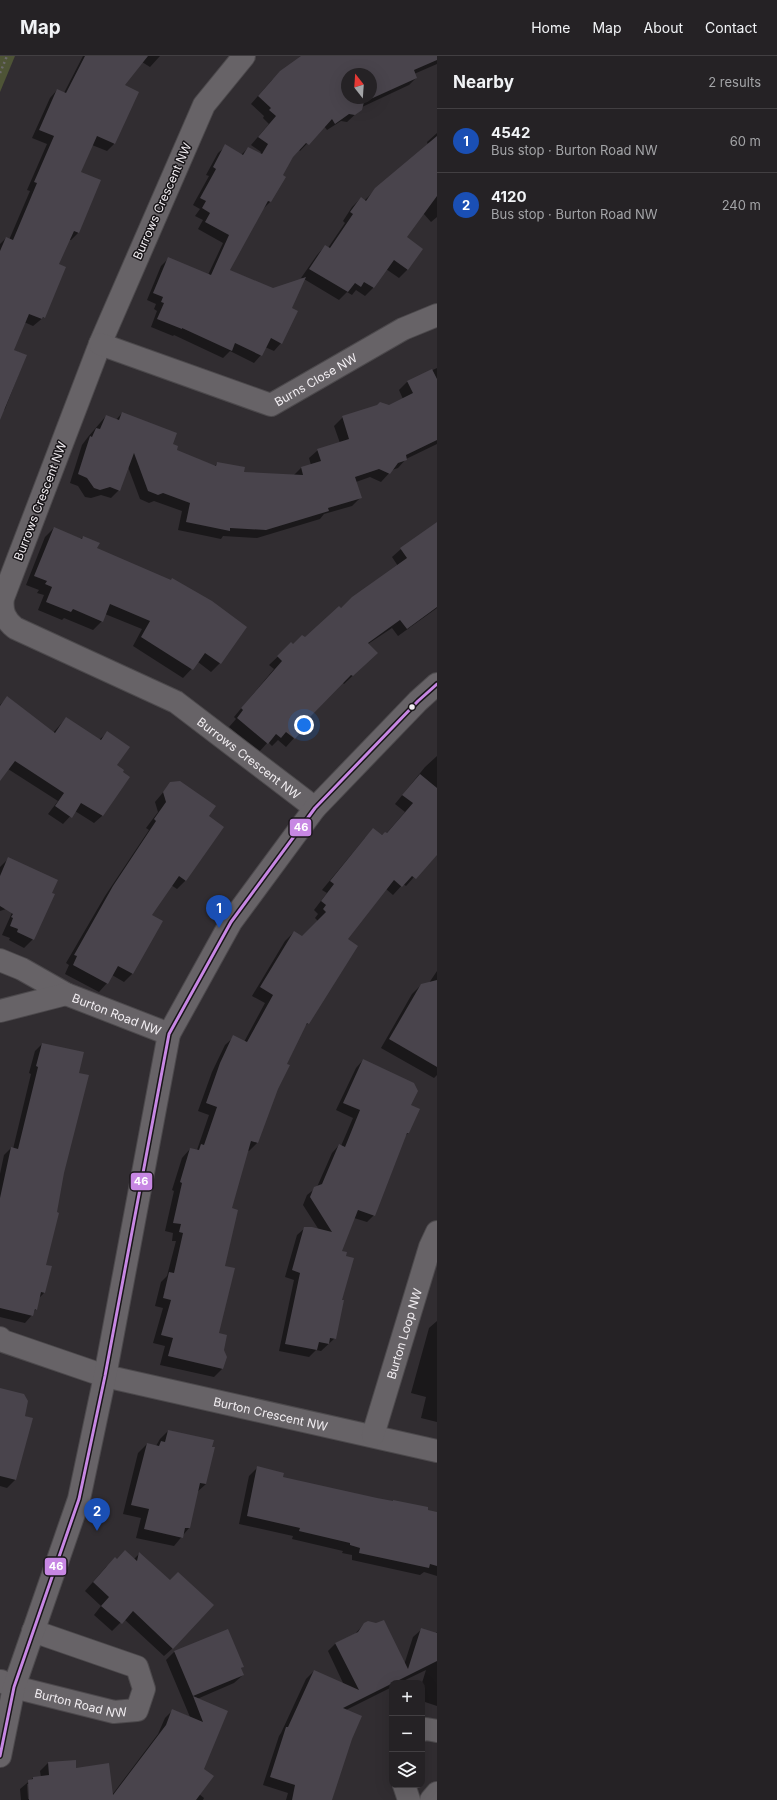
<!DOCTYPE html>
<meta charset="utf-8">
<style>
:root{--surface:#252225;--page:#312f32;--text:#f1f3f6;--muted:#a3a4a7;--line:#423f42;--accent:#aeaaae}
body{margin:0;font-family:Inter,sans-serif;background:var(--page);color:var(--text)}
.controls{position:absolute;right:12px;bottom:12px;display:grid;overflow:hidden;border-radius:8px;box-shadow:0 4px 16px #0002}
.controls button{width:36px;height:36px;display:grid;place-items:center;padding:0;border:0;border-bottom:1px solid var(--line);background:var(--surface);color:var(--text);font:20px sans-serif}
.compass{position:absolute;left:341px;top:12px;width:36px;height:36px;border-radius:50%;background:var(--surface);box-shadow:0 4px 16px #0002;rotate:343deg}
.you{position:absolute;left:304px;top:669px;width:14px;height:14px;margin:-10px;border:3px solid #fff;border-radius:50%;background:#1a73e8;box-shadow:0 0 0 6px #1a73e833}
.badge{display:grid;place-items:center;width:26px;height:26px;border-radius:50%;background:var(--accent);color:#fff;font-size:13px;font-weight:700}
.pin{position:absolute;translate:-50% -33px;filter:drop-shadow(0 1px 2px #0008)}
.pin::after{content:'';position:absolute;top:21px;width:14px;height:12px;background:inherit;clip-path:polygon(0 0,100% 0,50% 100%)}
.list{margin:0;padding:0;list-style:none}
h2{display:flex;justify-content:space-between;align-items:center;height:52px;margin:0;padding:0 16px;font-size:17px}
h2 small{font-size:13px;font-weight:400;color:var(--muted)}
.list li{display:grid;grid-template-columns:26px 1fr auto;gap:12px;align-items:center;box-sizing:border-box;height:64px;padding:0 16px;border-top:1px solid var(--line)}
.list b{display:block;font-size:15px;white-space:nowrap}
.list p{margin:0;font-size:13px;white-space:nowrap;color:var(--muted)}
.list em{font-size:13px;font-style:normal;color:var(--muted)}
.icon{flex:none;width:22px;height:22px;fill:none;stroke:currentColor;stroke-width:2;stroke-linecap:round;stroke-linejoin:round}
.map{position:relative;flex:none;width:437px;height:1744px;overflow:hidden}
header{display:flex;align-items:center;gap:24px;box-sizing:border-box;height:56px;padding:0 20px;background:var(--surface);border-bottom:1px solid var(--line)}
header strong{font-size:19px}
nav{display:flex;gap:22px;margin-inline-start:auto;font-size:14px}
main{display:flex}
aside{flex:1;background:var(--surface)}
.map>svg:first-child{display:block}
.green{fill:#4e5436}
.shadow{fill:#0007;fill-rule:evenodd}
.building{fill:#49444c;fill-rule:evenodd}
.lines{fill:none;stroke-linecap:round;stroke-linejoin:round}
.minor-casing{stroke:#4c494c;stroke-width:24}
.path{stroke:#6c696c;stroke-width:2.5;stroke-dasharray:2 3;stroke-linecap:butt}
.minor{stroke:#676367;stroke-width:22}
.bus-1-casing{stroke:#181518;stroke-width:6}
.bus-1{stroke:#c787e3;stroke-width:3}
.bus-dot{fill:#f2eef2;stroke:#181518;stroke-width:1.5}
.labels{text-anchor:middle;dominant-baseline:central;stroke-width:3;stroke-linejoin:round;paint-order:stroke}
.street-label{font-size:12px;fill:#f2eef2;stroke:#181518}
.line-badge{stroke:#181518;stroke-width:1.5}
.badge-label{font-size:11px;text-anchor:middle;font-weight:bold;fill:#fff}
</style>
<header>
<strong>Map</strong>
<nav><a>Home</a><a>Map</a><a>About</a><a>Contact</a></nav>
</header>
<main>
<div class="map">
<svg width="437" height="1744" viewBox="0 0 437 1744">
<rect width="100%" height="100%" fill="#312d31"/>
<polygon class="green" points="0,0 15,0 0,36"/>
<g class="shadow">
<polygon points="83,0 160,0 150,11 142,6 123,29 114,88 107,95 92,89 80,117 78,177 71,184 69,184 57,209 44,261 33,270 24,266 13,294 26,299 5,353 0,358 0,188 6,182 9,184 30,135 27,134 47,88 32,82 50,42 57,34 64,37"/>
<path d="M303,0H437V8L414,18L416,22L409,29L362,51L361,53L347,66L341,65L327,74L324,70L300,95L299,94L292,101L282,119L285,121L270,146L262,154L229,214L273,233L304,223L301,222L317,199L325,190L328,192L345,167L343,165L352,151L361,142L364,145L376,133L428,89L427,86L437,77V161L431,166L423,157L405,181L422,193L407,214L399,222L386,213L373,232L365,240L356,234L352,239L347,236L339,244L304,223L290,252L281,287L274,295L265,291L261,299L254,307L230,295L223,302L174,279L173,280L151,271L157,255L154,253L156,248L147,244L161,210L168,203L208,219L223,187L198,173L203,164L195,160L200,153L193,149L209,120L206,119L218,97L226,90L241,99L248,92L260,98L261,96L251,89L269,68L263,62L264,60L251,48L272,24ZM347,18H371V42H347Z"/>
<polygon points="437,312 437,388 406,403 398,412 392,414 381,426 370,421 356,426 361,441 352,450 324,458 320,463 257,482 223,480 221,483 178,474 182,455 154,445 149,447 140,443 128,411 119,434 111,442 101,439 91,442 85,441 78,430 70,427 82,389 88,381 106,360 116,364 122,357 172,389 175,395 215,410 217,407 243,417 293,420 301,412 311,409 309,402 318,394 340,387 334,370 343,361 390,350 403,343 399,334 407,326"/>
<polygon points="435,468 437,470 437,552 398,580 392,572 368,588 368,605 344,628 342,626 308,661 311,663 286,691 278,684 272,690 268,686 259,696 229,671 236,663 234,661 274,613 269,609 291,588 292,590 305,583 340,553 398,510 392,501 401,493"/>
<polygon points="54,472 81,483 83,481 96,493 246,571 220,607 211,616 198,606 183,622 133,590 142,573 105,558 102,565 93,574 64,562 62,564 38,554 44,539 37,537 39,534 26,529 45,481"/>
<polygon points="8,641 53,677 66,662 99,684 108,676 115,709 121,716 128,722 102,760 94,767 75,755 63,768 48,758 58,745 8,713 0,723 0,649"/>
<polygon points="437,700 437,795 406,830 403,828 393,839 386,833 346,884 308,967 304,971 286,1009 257,1087 249,1095 247,1094 231,1153 224,1211 218,1278 226,1301 222,1313 214,1321 160,1309 165,1290 153,1287 163,1252 155,1250 161,1226 167,1220 176,1185 172,1185 173,1177 165,1175 174,1135 172,1134 182,1102 190,1093 197,1094 209,1059 198,1055 212,1016 225,989 234,981 244,986 265,947 252,940 285,885 294,876 302,882 318,865 315,862 318,858 314,854 327,837 322,834 365,782 386,778 405,756 395,748 425,711"/>
<polygon points="171,727 208,761 186,824 177,833 171,829 151,859 132,918 124,926 112,919 107,927 99,936 65,918 69,909 66,907 105,840 149,774 146,772 158,756 155,746"/>
<polygon points="9,802 51,838 33,883 24,892 9,884 10,882 2,879 15,850 0,855 0,811"/>
<polygon points="437,915 437,1019 434,1022 381,992 412,938 421,929 429,927"/>
<polygon points="42,988 78,1018 63,1117 45,1210 50,1211 44,1237 38,1243 36,1253 32,1259 25,1267 0,1261 0,1118 4,1099 11,1092 13,1093 31,1018 29,1017 35,995"/>
<polygon points="363,1004 410,1049 408,1077 405,1080 374,1159 367,1166 354,1162 341,1195 341,1245 335,1282 321,1295 316,1294 309,1301 279,1295 294,1224 285,1221 297,1179 305,1172 319,1174 303,1149 307,1139 317,1131 332,1097 339,1089 341,1090 353,1062 336,1054 356,1012"/>
<polygon points="437,1265 437,1366 421,1362 426,1341 411,1337 429,1272"/>
<polygon points="0,1333 24,1360 31,1362 15,1424 7,1432 0,1430"/>
<polygon points="168,1375 206,1428 196,1437 189,1472 174,1490 136,1482 141,1462 123,1458 138,1397 147,1388 156,1390 160,1383"/>
<polygon points="257,1412 282,1422 426,1455 437,1462 437,1520 424,1516 420,1519 352,1504 352,1499 342,1497 343,1495 292,1483 293,1480 239,1468 249,1420"/>
<polygon points="139,1498 170,1525 173,1592 164,1600 124,1563 112,1575 94,1559 101,1550 85,1535 106,1511 116,1504 134,1503"/>
<polygon points="364,1568 404,1609 413,1581 422,1573 435,1578 437,1576 437,1650 422,1645 422,1627 426,1614 399,1627 392,1627 392,1631 346,1654 351,1682 331,1744 286,1744 288,1737 263,1729 279,1680 281,1677 306,1623 314,1615 344,1629 328,1595 336,1587 355,1578"/>
<path d="M174,1596L243,1611L240,1613L243,1619L234,1627L197,1643L227,1656L203,1713L199,1738L204,1742L203,1744H21L20,1733L33,1722L41,1721L40,1715L48,1707L75,1713L112,1739L158,1678L165,1662L173,1654L190,1661L166,1604ZM27,1728H29L30,1743H28Z"/>
</g>
<g class="building">
<polygon points="85,0 148,0 125,29 139,36 115,88 97,80 81,116 101,124 79,177 74,175 59,208 66,211 45,262 43,261 42,263 29,258 14,294 27,299 0,364 0,195 6,181 13,184 37,127 34,126 54,80 39,74 57,33 66,37"/>
<path d="M301,0H437V4L414,14L417,22L364,46L362,54L355,59L349,58L335,68L332,63L309,89L306,87L293,101L283,119L286,121L271,146L268,145L230,214L273,232L306,221L292,252L298,255L282,288L271,282L262,300L235,287L232,295L182,272V273L157,263L164,247L161,246L163,241L153,237L168,201L211,219L229,179L205,166L210,157L202,152L206,145L200,142L216,113L213,111L225,88L243,99L248,91L262,98L268,88L258,81L276,60L269,54L271,52L258,40L280,15ZM347,18H371V42H347Z"/>
<polygon points="437,80 437,140 407,181 423,193 408,214 394,204 374,232 364,226 361,231 355,227 348,236 309,213 325,189 330,192 353,158 350,156 361,141 366,145 375,132"/>
<polygon points="432,313 437,323 437,384 406,399 407,404 398,407 390,418 379,413 355,421 362,442 328,452 329,455 266,474 230,472 230,475 186,466 190,447 163,437 158,439 148,435 134,397 120,435 110,431 100,434 94,432 87,422 78,418 90,380 92,381 96,372 100,373 106,359 119,364 122,356 177,377 173,388 178,390 177,394 216,410 217,406 245,411 244,416 303,419 301,411 321,405 317,393 349,383 342,360 377,349 380,346 389,349 413,337 407,325"/>
<polygon points="437,466 437,551 407,573 400,564 368,587 378,597 353,620 351,619 310,661 312,663 295,683 286,676 281,682 276,678 268,688 237,662 243,654 241,652 282,605 277,600 291,586 293,588 302,579 305,581 339,550 341,552 352,541 407,502 400,492"/>
<polygon points="54,471 82,483 83,480 100,487 97,492 171,524 172,522 212,545 247,571 221,608 205,597 193,614 141,581 150,565 110,548 103,566 73,553 71,556 46,546 52,531 45,528 47,525 34,520"/>
<polygon points="7,640 55,677 66,661 101,684 107,675 130,691 117,709 124,714 123,716 130,721 103,760 81,747 72,762 55,750 64,737 15,705 0,725 0,650"/>
<polygon points="420,718 437,732 437,799 416,823 412,820 402,831 394,824 348,883 358,890 309,968 307,967 287,1008 290,1009 278,1033 258,1087 251,1085 232,1152 238,1154 225,1210 235,1212 219,1277 227,1279 224,1294 227,1301 223,1313 168,1300 173,1282 161,1279 171,1244 163,1242 169,1216 174,1217 183,1177 179,1176 181,1168 173,1167 182,1127 180,1126 190,1092 199,1094 201,1088 204,1089 217,1051 206,1047 220,1007 233,979 247,986 273,939 260,931 294,875 302,880 326,856 323,853 326,849 321,845 334,828 330,825 373,772 382,779 385,776 387,777 413,747 402,739"/>
<polygon points="180,725 216,750 209,760 224,771 186,825 179,820 152,859 163,865 133,918 118,910 108,928 73,909 77,900 74,899 113,830 156,765 154,763 166,746 163,736 170,726"/>
<polygon points="8,801 58,824 52,837 55,838 34,884 17,876 18,873 10,870 13,862 11,861 13,858 0,850 0,820"/>
<polygon points="437,924 437,1011 389,983 421,928"/>
<polygon points="42,987 84,996 79,1017 89,1019 64,1117 57,1156 59,1157 46,1209 52,1210 45,1237 41,1236 37,1254 35,1253 33,1260 0,1252 0,1142 11,1091 18,1093 38,1011 36,1010"/>
<polygon points="363,1003 414,1027 418,1035 411,1049 420,1053 409,1077 407,1077 375,1160 358,1154 342,1195 347,1196 346,1200 354,1202 342,1244 344,1244 336,1283 330,1282 329,1288 319,1286 317,1294 285,1288 300,1217 292,1214 304,1171 312,1171 332,1176 310,1141 314,1131 322,1128 339,1088 345,1091 360,1054 343,1047"/>
<polygon points="0,1332 24,1338 28,1345 25,1360 33,1362 16,1424 0,1420"/>
<polygon points="168,1374 214,1384 212,1391 215,1391 206,1428 200,1427 190,1472 185,1472 183,1482 144,1473 149,1453 131,1449 147,1387 159,1390 161,1385 165,1386"/>
<polygon points="257,1410 284,1417 283,1421 377,1442 393,1445 393,1444 428,1451 428,1454 437,1456 437,1510 430,1508 429,1512 359,1497 360,1492 350,1489 350,1487 299,1475 300,1472 247,1460"/>
<polygon points="125,1494 137,1505 139,1496 170,1524 178,1516 214,1549 173,1593 133,1555 122,1568 101,1550 109,1541 93,1526 115,1501 117,1503"/>
<polygon points="384,1564 408,1613 421,1572 437,1577 437,1605 343,1652 362,1660 352,1683 332,1744 292,1744 295,1729 270,1721 286,1671 288,1671 314,1614 359,1634 335,1587 358,1576 364,1567 368,1565 376,1567"/>
<polygon points="228,1573 244,1611 241,1612 244,1619 193,1640 174,1595"/>
<polygon points="193,1640 228,1655 204,1713 214,1720 196,1744 29,1744 28,1724 33,1723 33,1721 49,1719 48,1706 76,1704 76,1712 109,1707 113,1739 166,1669 172,1653 203,1666"/>
</g>
<g class="lines">
<defs>
<g id="minor">
<path id="s1" d="M244,0L204,49L100,288L3,542C1,555 5,564 15,572L176,646L315,752"/>
<path id="s2" d="M100,288L271,349L403,273L437,259"/>
<path id="s3" d="M0,904L22,913L66,938L169,978"/>
<polyline points="0,955 66,938"/>
<path id="s4" d="M0,1282L3,1285L105,1320L437,1395"/>
<path id="s5" d="M373,1379L430,1191L437,1176"/>
<path id="s6" d="M1,1625L14,1631L114,1656L137,1654L144,1633L137,1611L33,1575"/>
<polyline points="422,1674 426,1673 437,1675"/>
<polyline points="0,1700 14,1631 79,1443 105,1320 169,978 231,866 315,752 418,645 437,628"/>
<polyline points="404,1729 409,1744"/>
<polyline points="431,1744 437,1737"/>
</g>
</defs>
<use href="#minor" class="minor-casing"/>
<polyline class="path" points="0,17 7,0"/>
<use href="#minor" class="minor"/>
<defs>
<polyline id="bus-1" points="0,1700 14,1631 79,1443 105,1320 169,978 231,866 315,752 418,645 437,628"/>
</defs>
<use href="#bus-1" class="bus-1-casing"/>
<use href="#bus-1" class="bus-1"/>
</g>
<circle class="bus-dot" cx="412" cy="651" r="3.5"/>
<g class="labels">
<g class="street-label">
<text transform="translate(162 145) rotate(-66)">Burrows Crescent NW</text>
<text stroke="none"><textPath href="#s2" startOffset="233">Burns Close NW</textPath></text>
<text transform="translate(40 445) rotate(-69)">Burrows Crescent NW</text>
<text stroke="none"><textPath href="#s1" startOffset="899">Burrows Crescent NW</textPath></text>
<text stroke="none"><textPath href="#s3" startOffset="129">Burton Road NW</textPath></text>
<text stroke="none"><textPath href="#s5" startOffset="106">Burton Loop NW</textPath></text>
<text stroke="none"><textPath href="#s4" startOffset="282">Burton Crescent NW</textPath></text>
<text stroke="none"><textPath href="#s6" startOffset="83">Burton Road NW</textPath></text>
</g>
</g>
<g class="line-badge">
<rect x="289" y="762" width="23" height="19" rx="4" fill="#c787e3"/>
<rect x="130" y="1116" width="23" height="19" rx="4" fill="#c787e3"/>
<rect x="44" y="1501" width="23" height="19" rx="4" fill="#c787e3"/>
</g>
<g class="badge-label">
<text x="301" y="775">46</text>
<text x="141" y="1129">46</text>
<text x="56" y="1514">46</text>
</g>
</svg>
<div class="controls">
<button>+</button>
<button>−</button>
<button><svg class="icon" aria-label="layers" viewBox="0 0 24 24"><path d="M12 4l9 5-9 5-9-5zM3 14l9 5 9-5"/></svg></button>
</div>
<svg class="compass" viewBox="-18 -18 36 36"><path d="M0-13l5 13h-10z" fill="#e53935"/><path d="M0 13l5-13h-10z" fill="#a3a4a7"/></svg>
<div class="you"></div>
<div class="pin badge" style="left:219px;top:872px;background:#1a4fb4">1</div>
<div class="pin badge" style="left:97px;top:1475px;background:#1a4fb4">2</div>
</div>
<aside>
<h2>Nearby<small>2 results</small></h2>
<ul class="list">
<li><span class="badge" style="background:#1a4fb4">1</span><div><b>4542</b><p>Bus stop · Burton Road NW</p></div><em>60 m</em></li>
<li><span class="badge" style="background:#1a4fb4">2</span><div><b>4120</b><p>Bus stop · Burton Road NW</p></div><em>240 m</em></li>
</ul>
</aside>
</main>
